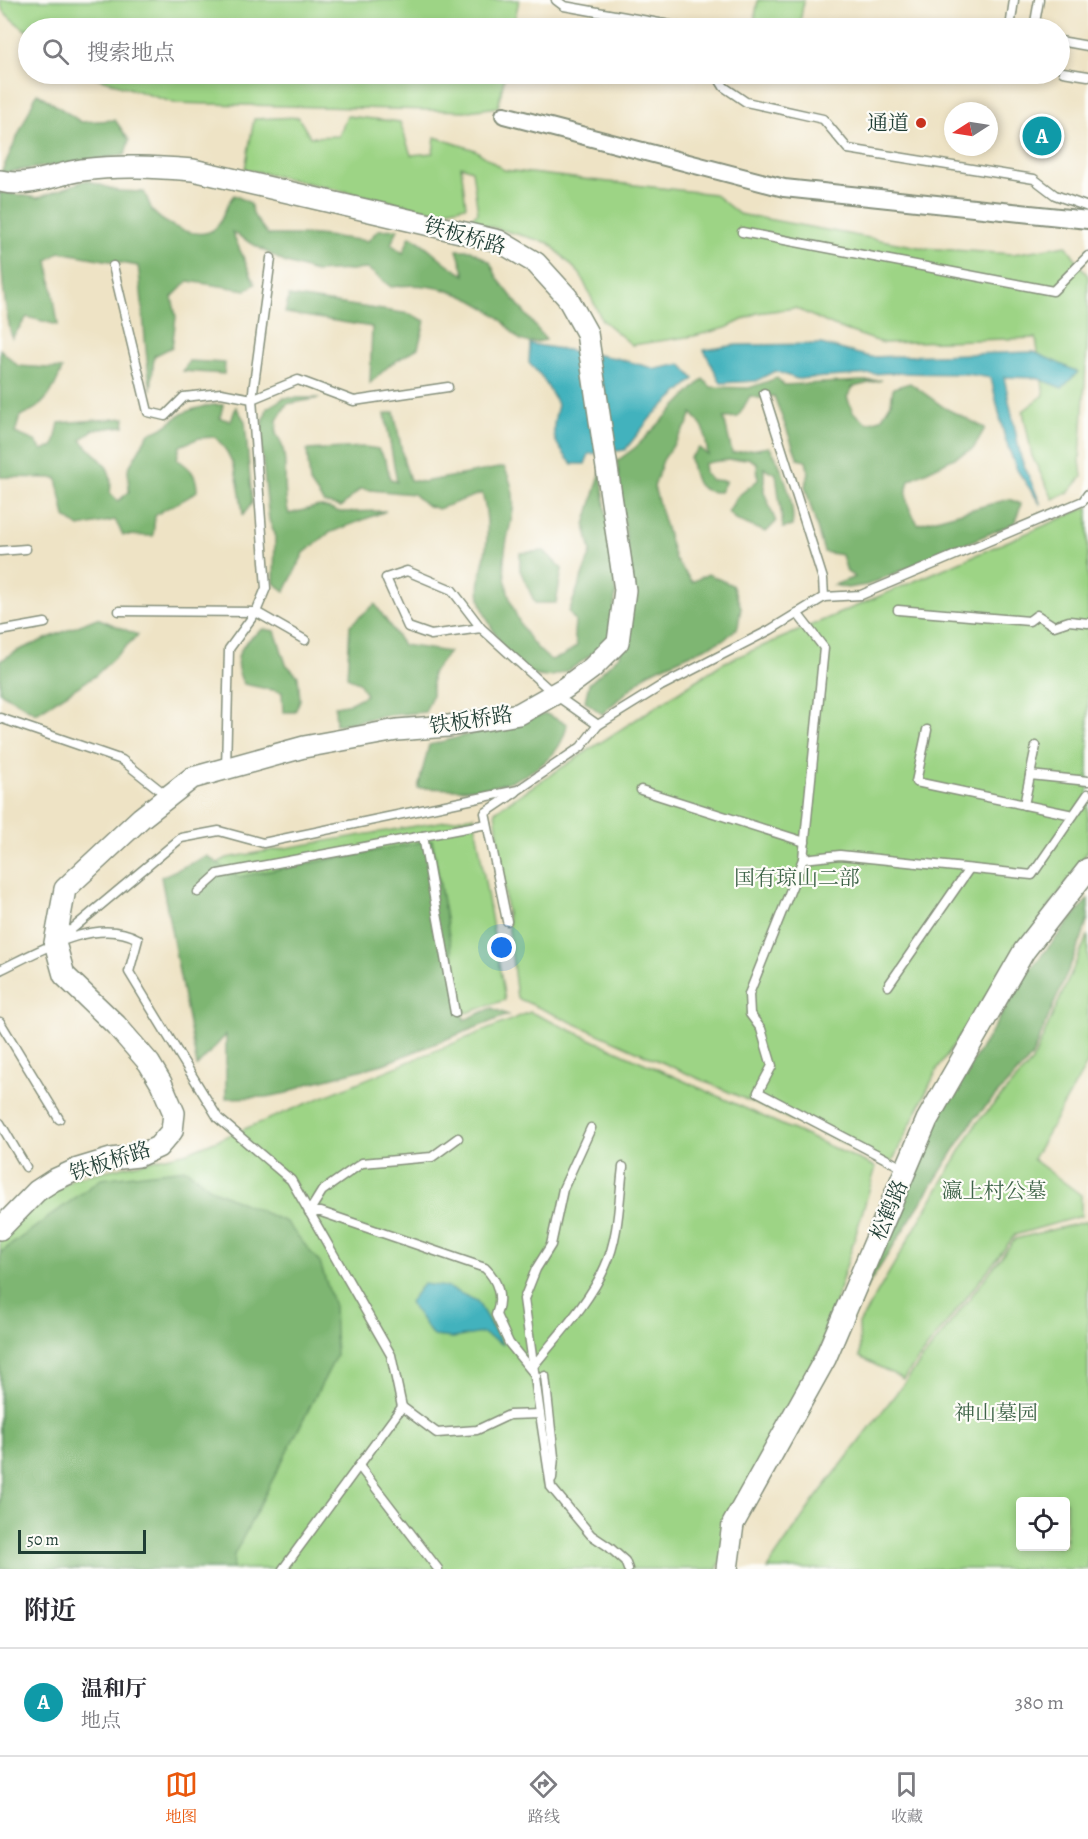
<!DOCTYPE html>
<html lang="zh">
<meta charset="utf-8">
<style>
:root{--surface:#fff;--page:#f2f2f3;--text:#2b2b33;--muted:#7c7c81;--line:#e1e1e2;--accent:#ea580c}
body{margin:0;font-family:Alegreya,"Noto Serif SC",serif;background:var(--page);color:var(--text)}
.controls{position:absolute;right:18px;bottom:18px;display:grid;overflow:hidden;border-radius:6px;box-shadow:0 3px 9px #0003}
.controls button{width:54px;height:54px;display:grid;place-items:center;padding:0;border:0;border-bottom:2px solid var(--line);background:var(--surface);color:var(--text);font:30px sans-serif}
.compass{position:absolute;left:944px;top:102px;width:54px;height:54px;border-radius:50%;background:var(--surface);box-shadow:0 3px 9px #0003;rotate:258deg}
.scale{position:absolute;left:18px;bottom:15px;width:128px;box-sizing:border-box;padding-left:6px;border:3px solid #1f3d34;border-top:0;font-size:16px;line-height:21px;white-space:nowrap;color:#1f3d34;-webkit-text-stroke:4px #fdfcf7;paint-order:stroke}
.you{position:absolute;left:502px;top:948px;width:21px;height:21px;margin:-15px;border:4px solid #fff;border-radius:50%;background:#1a73e8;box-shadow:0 0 0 9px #1a73e833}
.badge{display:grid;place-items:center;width:39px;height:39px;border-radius:50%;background:var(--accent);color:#fff;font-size:20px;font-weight:700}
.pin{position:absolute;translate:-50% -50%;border:3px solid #fff;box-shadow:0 2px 6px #0006}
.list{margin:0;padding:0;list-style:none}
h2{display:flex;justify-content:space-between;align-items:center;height:78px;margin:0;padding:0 24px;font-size:26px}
h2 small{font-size:20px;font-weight:400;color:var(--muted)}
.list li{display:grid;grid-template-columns:39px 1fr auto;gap:18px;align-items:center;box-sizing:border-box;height:108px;padding:0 24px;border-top:2px solid var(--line)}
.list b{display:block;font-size:22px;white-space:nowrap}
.list p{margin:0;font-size:20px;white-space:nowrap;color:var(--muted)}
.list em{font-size:20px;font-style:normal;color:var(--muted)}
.icon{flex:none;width:33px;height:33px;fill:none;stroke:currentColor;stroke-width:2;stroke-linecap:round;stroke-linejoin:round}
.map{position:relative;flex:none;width:1088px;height:1569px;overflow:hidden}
.search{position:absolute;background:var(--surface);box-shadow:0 3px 9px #0003;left:18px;right:18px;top:18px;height:66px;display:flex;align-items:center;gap:15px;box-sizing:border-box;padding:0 21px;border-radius:33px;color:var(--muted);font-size:22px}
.sheet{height:186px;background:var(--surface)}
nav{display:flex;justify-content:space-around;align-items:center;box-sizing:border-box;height:84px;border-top:2px solid var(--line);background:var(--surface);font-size:16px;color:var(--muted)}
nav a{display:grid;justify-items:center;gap:3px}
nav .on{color:var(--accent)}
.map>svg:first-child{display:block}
.green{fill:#9dd485;stroke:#5e885c;stroke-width:1.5;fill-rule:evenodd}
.forest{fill:#7eb672;stroke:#4e7a53;stroke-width:1.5}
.water{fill:#43b2bd;stroke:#317878;stroke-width:1.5}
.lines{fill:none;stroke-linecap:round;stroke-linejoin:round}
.service-casing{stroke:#86907c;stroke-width:11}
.minor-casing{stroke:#86907c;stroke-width:20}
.tertiary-casing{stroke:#86907c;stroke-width:24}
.service{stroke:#fff;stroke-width:8}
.minor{stroke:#fff;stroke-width:16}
.tertiary{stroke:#fff;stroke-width:21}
.poi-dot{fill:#c8321e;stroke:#fdfcf7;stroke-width:2}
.labels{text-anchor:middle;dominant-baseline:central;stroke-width:4.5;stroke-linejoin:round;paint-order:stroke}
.poi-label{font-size:21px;fill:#1f3d34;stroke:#fdfcf7;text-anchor:end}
.street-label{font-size:21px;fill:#1f3d34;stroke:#fdfcf7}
.park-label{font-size:21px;fill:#3e6348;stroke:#fdfcf7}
</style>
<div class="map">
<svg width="1088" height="1569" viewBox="0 0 1088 1569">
<rect width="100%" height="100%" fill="#fdfcf7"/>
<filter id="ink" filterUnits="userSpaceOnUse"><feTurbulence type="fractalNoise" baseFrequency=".0167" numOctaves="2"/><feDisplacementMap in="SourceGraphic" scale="12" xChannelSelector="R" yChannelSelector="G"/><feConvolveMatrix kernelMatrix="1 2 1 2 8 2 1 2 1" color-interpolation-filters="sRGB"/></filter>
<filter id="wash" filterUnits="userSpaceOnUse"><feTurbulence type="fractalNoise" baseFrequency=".008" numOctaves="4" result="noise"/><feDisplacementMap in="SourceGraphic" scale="24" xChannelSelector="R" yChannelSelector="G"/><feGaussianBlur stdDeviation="1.35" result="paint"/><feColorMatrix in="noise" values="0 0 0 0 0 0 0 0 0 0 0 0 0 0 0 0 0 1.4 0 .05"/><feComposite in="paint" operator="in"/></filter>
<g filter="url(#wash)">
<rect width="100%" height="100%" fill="#eee3c5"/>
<g class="green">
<path d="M0,0H519L513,28H28V32C19,24 0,14 0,0Z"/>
<polygon points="758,0 804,0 799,28 753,28"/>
<polygon points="86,74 505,74 498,107 468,111 174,103"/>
<polygon points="347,116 400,122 411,155 433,153 435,137 475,150 504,170 714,194 739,214 924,248 1013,254 1066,245 1088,276 1088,332 1080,460 1082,477 1069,492 1053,499 1032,456 1023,411 1044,395 1036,338 883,343 834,326 795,308 757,313 726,328 694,336 632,345 602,320 580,274 549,243 466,220 478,213 472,170 461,166 466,206 437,212 245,169 254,119 298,117 310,137 339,136"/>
<polygon points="1088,507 1088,851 938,1068 891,1164 517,998 495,811 723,663"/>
<polygon points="474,816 505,1000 467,1013 205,870 227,858"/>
<polygon points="1088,935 1088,1062 1033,1159 1081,1195 1081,1216 1015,1235 903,1379 860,1357 859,1324 976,1124 1032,1062"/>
<polygon points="530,1012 876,1167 823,1343 717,1569 0,1569 0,1233 74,1178 188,1152"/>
<path d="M1088,1221V1569H767L815,1499L1015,1239ZM1020,1502H1066V1546H1020Z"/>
</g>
<g class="forest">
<polygon points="37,93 81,122 115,120 129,140 125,155 1,173"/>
<path d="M86,180L118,191L144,192C147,197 149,204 152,210C162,225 205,245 218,225C225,215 225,205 234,195L250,203L254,216L268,235H317L368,241L378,230L398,229L391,244L403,253L410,236C433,248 442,264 465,275L457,250H471L490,262L498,279L546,340C513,348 518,333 497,316C467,292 429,281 391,287L368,269L315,272L284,262L232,232L255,284L246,290L188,281L172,297L176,317L172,347L154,356L151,390C144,349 144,307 138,266L60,252L48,260L58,325L27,317L12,338C0,290 0,241 0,192L38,198Z"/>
<polygon points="289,296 410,314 425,321 418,348 391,364 370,383 372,327 285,313"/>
<path d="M0,349L18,366L62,369C53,392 45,407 20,416L15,433L35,441L42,450L54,446L59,423L125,418L124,426L93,430L81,440C97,459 115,464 110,493L118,501L129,492L128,469L149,433C166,431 175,414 191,410C201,407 213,404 223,405L220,418L231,421L236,407L245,421L252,503L243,515C239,486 237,458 215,437L199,438L180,446L177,459C190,468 197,474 197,491C183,503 168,505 155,516L153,536L123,535L115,520L79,527L65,517L57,478L0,477Z"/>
<polygon points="189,361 225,363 224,374 183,371"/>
<path d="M777,378L784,385L882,380L853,387L847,397L853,412L867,423L881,419L891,403L893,388L910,383L945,408L985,428L973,449L909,480C903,500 908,507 918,524L1009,499L1021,504L1015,523L867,585L847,588L834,585L855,577L847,572L842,555L824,552L805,486L809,474L806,461L798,459L774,396L759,398L750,396L738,417L724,418L732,453L769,447C782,463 796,507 792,526L783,528L776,474L764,468V492L776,522L766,532L736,520L728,512L737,497L758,480L757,463L748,458C733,461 719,459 704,464L705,473L711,480L726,481L720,492C694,492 695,480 690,458L699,448L708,455L704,429L692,413L687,425L663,460L654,487L675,559L692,582L708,574L732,585L741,607L738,627L725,639L648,673L602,714L585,701L589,684L620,655L633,596L617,461L636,447L703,379L711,387L749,388Z"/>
<path d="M284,398H320L287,404L277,420L276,434C292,454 280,489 289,514L319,506L340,512L386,511L329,533L304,553L285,591L274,583L275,534L269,520L260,434L267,408Z"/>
<path d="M394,412L404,462L410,480L423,482L504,467C526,509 503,527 504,567C506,600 523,641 551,660L563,656L577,646L574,634L575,621L569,612L591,552L585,525L601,471L616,593L609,639C571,673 536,701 501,644C493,630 483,614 480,598C477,581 484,564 486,548C489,529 487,511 482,493L438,509L426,505L413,494L360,489L341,507L324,503L310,483L307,450L365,447L378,449L386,461L390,479L397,482L385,414Z"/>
<polygon points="544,551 562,569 556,603 535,603 520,570 520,553"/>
<polygon points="375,604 403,645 449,652 432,673 432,695 425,712 390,715 336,725 335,706 351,703 366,695 359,682 347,677 350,625"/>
<polygon points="97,618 138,635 95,676 36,713 0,692 0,661 19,650"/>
<path d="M263,629L275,631L286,664L298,676L300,700L295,712H283L282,692L244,684C229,659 241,643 263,629Z"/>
<path d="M546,714L567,724C562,760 522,781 489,787C467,791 441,788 418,788L429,745Z"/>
<polygon points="432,840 464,1020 492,1008 508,1015 383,1064 307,1084 287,1093 266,1097 226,1098 226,1035 197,1066 161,877 207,856 238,877"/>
<polygon points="1088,899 1088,919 1081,940 1031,1058 974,1119 862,1295 933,1125 1029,971"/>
<polygon points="186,1169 213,1190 286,1222 320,1263 334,1306 336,1356 234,1555 233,1569 0,1569 0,1253 101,1179"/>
</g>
<g class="water">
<path d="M530,344L616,358L656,369L681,364L694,379L652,416L625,450L589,454L585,464H572C552,441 550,435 558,405L542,377L529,363Z"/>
<polygon points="821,344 870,357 1034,352 1078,372 1062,388 1037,378 1004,377 1021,458 1041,505 1017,470 1005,439 991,378 966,374 888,373 797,379 775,371 756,381 721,383 704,350 736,345"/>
<polygon points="423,1284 447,1287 477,1301 502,1344 482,1333 453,1338 433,1336 409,1302"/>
</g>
</g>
<g filter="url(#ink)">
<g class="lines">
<defs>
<g id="service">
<polyline points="556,0 564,6 687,28"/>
<polyline points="1010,28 1014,0"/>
<polyline points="1034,28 1039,0"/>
<polyline points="1060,41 1088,46"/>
<polyline points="1063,72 1088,76"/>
<polyline points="716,74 724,87 746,102 823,119 848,149 1034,179 1055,195 1088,207"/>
<polyline points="742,232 1053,291 1088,256"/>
<polyline points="271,258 252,399 298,380 354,401 448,387"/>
<polyline points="113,266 148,412 165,416 184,397 221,393 252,399 266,588 256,612 229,649 226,768"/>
<polyline points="764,393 823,579 824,597"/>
<polyline points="0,551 26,549"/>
<polyline points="898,610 1029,621 1037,615 1054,626 1069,621 1088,623"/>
<polyline points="119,611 256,612 305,640"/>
<polyline points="797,613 824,648 803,859"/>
<polyline points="481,628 452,590 407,571 386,578 408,627 431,635 481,628 554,694 598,725"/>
<polyline points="0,631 45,623"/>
<polyline points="0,718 122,760 166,795"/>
<polyline points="927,730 916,782 1073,815"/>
<polyline points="1030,775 1088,781"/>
<polyline points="641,790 805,842"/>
<polyline points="1024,805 1036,746"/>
<polyline points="198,892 218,874 423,836"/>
<polyline points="507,921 485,813 516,792"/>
<polyline points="59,940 181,838 219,831 263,843 518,790 581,747 598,725 661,686 770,630 824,597 861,595 1083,501 1088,494"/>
<path d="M0,970C39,951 96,916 138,939L129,972L218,1118L291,1180L391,1355L402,1407L283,1569"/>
<polyline points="888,986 969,869"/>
<polyline points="455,1013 423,836 487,824"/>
<polyline points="0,1022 59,1119"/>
<polyline points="0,1123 26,1167"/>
<polyline points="905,1169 758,1092 772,1066 761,1029 750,1014 749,994 803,859 840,855 1032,875 1088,794"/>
<path d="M309,1212H321L485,1268C498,1280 503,1298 496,1315L509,1343L536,1376"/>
<polyline points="309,1212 322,1191 362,1163 432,1157 458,1138"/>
<path d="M535,1364C559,1334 589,1303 605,1267C619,1237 619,1200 623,1167"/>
<polyline points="545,1376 554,1457 552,1478"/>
<polyline points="402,1407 437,1433 477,1430 509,1415 540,1414 551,1487 591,1535 609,1547 625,1561 628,1569"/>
<polyline points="540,1414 524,1299 536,1269 551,1245 563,1189 591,1128"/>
<polyline points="359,1466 438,1569"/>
</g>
<polyline id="minor" points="504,115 784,188 1088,220"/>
<g id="tertiary">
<path d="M0,181C30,188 54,174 82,170C119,165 156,167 193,170L499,241L536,263L567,297L587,333L625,590L618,642L592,668L565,688L519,714L448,726L397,730L304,747L192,778L141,818L65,889L55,943L64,975L116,1025L149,1063L161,1083L174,1113L172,1131L158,1147L138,1156L111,1159L78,1169L54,1180L37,1191L0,1229"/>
<polyline points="727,1569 733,1524 825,1359 927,1120 1024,951 1088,869"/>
</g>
</defs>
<use href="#service" class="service-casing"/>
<use href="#minor" class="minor-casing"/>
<use href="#tertiary" class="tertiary-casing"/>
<use href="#service" class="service"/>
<use href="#minor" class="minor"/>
<use href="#tertiary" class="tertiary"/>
</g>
</g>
<circle class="poi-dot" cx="921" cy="123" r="6"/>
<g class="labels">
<g class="poi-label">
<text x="909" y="123">通道</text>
</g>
<g class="street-label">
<text transform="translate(465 236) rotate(16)">铁板桥路</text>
<text transform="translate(471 720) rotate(-9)">铁板桥路</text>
<text transform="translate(110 1161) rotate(-18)">铁板桥路</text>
<text transform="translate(889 1210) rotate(-67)">松鹤路</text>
</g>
<g class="park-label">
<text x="797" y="878">国有琼山二部</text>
<text x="994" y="1191">瀛上村公墓</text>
<text x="996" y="1413">神山墓园</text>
</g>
</g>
</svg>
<div class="controls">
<button><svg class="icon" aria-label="locate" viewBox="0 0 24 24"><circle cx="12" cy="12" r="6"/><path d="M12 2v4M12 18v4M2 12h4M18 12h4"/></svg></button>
</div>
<svg class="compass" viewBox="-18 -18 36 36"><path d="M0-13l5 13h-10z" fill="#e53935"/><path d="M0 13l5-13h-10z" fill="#7c7c81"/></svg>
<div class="scale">50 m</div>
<div class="you"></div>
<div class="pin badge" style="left:1042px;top:136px;background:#0f9aa8">A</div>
<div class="search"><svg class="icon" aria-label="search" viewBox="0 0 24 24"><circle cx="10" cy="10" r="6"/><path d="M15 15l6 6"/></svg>搜索地点</div>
</div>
<section class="sheet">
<h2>附近<small></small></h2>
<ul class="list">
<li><span class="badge" style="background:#0f9aa8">A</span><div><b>温和厅</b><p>地点</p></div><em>380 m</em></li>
</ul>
</section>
<nav>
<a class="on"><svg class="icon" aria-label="map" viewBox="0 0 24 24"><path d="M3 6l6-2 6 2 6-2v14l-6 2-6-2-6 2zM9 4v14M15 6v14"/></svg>地图</a>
<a><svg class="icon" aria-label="directions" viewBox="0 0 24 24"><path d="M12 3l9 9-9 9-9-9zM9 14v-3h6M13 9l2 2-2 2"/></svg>路线</a>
<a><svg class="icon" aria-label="saved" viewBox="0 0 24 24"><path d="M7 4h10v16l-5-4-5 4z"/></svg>收藏</a>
</nav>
